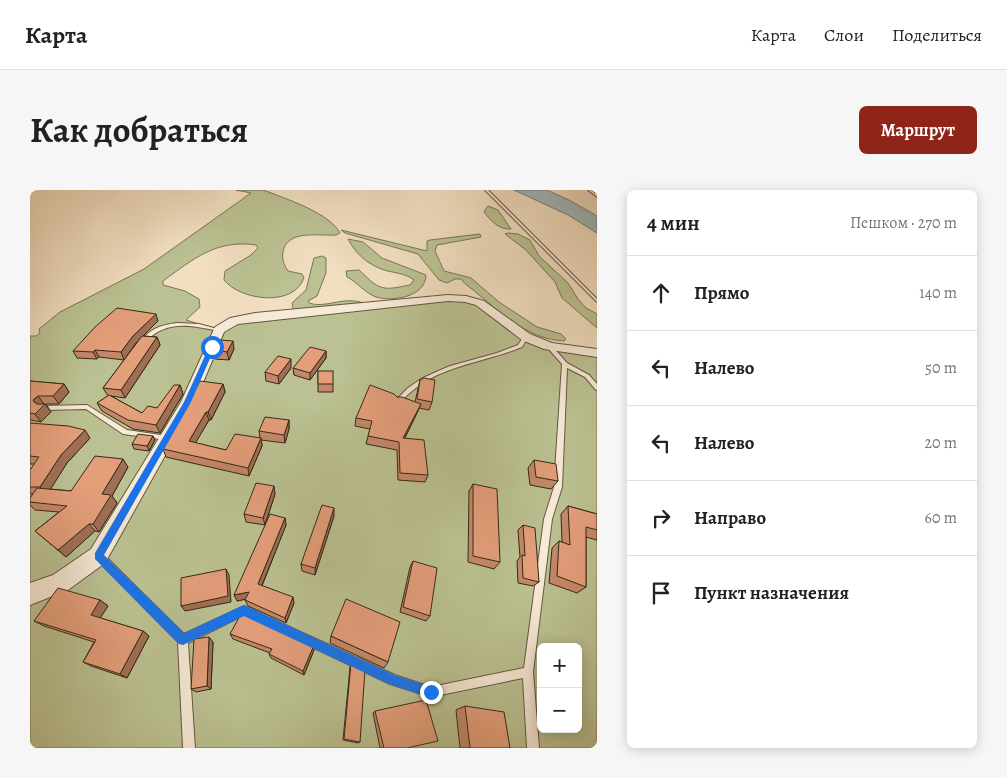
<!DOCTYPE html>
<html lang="ru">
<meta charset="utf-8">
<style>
:root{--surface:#fff;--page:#f6f6f6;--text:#222;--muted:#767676;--line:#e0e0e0;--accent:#8f2418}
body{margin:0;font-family:Alegreya,serif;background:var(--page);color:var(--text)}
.controls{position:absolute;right:15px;bottom:15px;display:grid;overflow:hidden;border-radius:8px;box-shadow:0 2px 12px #0003}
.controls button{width:45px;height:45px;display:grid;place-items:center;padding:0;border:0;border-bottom:1px solid var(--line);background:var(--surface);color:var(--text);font:25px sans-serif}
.stop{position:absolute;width:15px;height:15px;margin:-11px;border:4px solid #1a73e8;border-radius:50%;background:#fff}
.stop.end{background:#1a73e8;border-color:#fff;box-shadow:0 1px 5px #0008}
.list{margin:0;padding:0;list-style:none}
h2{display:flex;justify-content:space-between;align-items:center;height:65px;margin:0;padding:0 20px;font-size:21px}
h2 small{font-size:16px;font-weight:400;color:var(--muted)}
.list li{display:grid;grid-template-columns:32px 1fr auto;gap:15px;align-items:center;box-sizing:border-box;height:75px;padding:0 20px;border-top:1px solid var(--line)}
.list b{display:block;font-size:19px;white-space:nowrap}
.list em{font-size:16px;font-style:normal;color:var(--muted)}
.icon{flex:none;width:28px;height:28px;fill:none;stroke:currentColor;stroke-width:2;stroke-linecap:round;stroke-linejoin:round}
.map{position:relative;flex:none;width:567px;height:558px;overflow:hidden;border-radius:8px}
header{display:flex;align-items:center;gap:30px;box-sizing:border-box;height:70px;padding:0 25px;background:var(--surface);border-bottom:1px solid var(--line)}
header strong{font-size:24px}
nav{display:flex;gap:28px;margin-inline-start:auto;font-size:18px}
.intro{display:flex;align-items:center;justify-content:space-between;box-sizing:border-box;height:120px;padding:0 30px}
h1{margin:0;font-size:35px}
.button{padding:12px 22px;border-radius:8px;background:var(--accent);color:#fff;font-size:18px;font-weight:700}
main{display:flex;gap:30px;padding:0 30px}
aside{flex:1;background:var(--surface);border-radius:8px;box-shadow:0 2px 12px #0003}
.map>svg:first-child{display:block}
.green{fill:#bbc192;stroke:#797554;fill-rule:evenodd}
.water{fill:#a1b9be;stroke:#777f7b}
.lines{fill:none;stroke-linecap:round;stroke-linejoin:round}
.service-casing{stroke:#665642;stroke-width:2}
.tertiary-casing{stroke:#665642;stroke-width:2}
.service{fill:#f7ead7;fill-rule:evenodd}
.tertiary{fill:#f7ead7;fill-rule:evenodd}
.wall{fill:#c38869;stroke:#372917}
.shaded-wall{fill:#9f6f55;stroke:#372917}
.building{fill:#e39e7a;stroke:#372917}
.route{fill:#1a73e8}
</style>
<header>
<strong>Карта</strong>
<nav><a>Карта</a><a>Слои</a><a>Поделиться</a></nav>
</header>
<div class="intro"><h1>Как добраться</h1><a class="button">Маршрут</a></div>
<main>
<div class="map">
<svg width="567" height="558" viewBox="0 0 567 558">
<rect width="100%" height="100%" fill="#f2dfc1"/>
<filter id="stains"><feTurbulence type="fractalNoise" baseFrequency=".004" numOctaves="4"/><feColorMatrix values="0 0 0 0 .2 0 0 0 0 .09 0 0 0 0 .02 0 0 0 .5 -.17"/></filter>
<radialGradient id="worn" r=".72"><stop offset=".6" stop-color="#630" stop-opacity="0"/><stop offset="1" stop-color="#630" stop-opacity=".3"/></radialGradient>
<g class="green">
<path d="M206,0C214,0 226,0 233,0C254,8 300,23 310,43L306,45C290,46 261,40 254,58C251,66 253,74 258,81L272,84L274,88C263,118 210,110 194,90L195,81L221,65L228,58L226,55C187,49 163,69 133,91V95L155,101L169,109L170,117L156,130L189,140L194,135L264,122L262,113L276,100L284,68L292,66L296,68V83L287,106L278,111L279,113C291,117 303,112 315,111C324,110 333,112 342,116L437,108L516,155L567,159V558H0V146H6L10,143L9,139L30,122L114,79L221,3ZM511,457H548V539H511Z"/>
<path d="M458,16L468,20L481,39C469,40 461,31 454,22Z"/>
<path d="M311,40L397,61V51L400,50L450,44L451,47L407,55L405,61L414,81L441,88L469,112L507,137L531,144L536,149L534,151C499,149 475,126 449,105C443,99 436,96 431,89H425L417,93L409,90L388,64L315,43Z"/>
<polygon points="478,43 488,44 500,50 509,66 538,93 548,109 556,118 567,124 567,138 532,108 525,92 496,60 475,44"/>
<path d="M318,49L333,52L352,68L396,85C396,107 362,112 346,107C335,103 327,92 317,87L316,81L329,80C350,100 351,101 380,95L384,90C375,83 364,83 354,80C337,74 326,64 318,49Z"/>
</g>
<polygon class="water" points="484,0 517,0 541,11 567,26 567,43 538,25"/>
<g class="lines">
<defs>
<g id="service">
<polygon points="455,0 458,0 567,109 567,112"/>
<polygon points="558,0 561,0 567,5 567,7"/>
<path d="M147,133L169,134L191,140L189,141C159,135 136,129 113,154L109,153C120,139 130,135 147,133Z"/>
<path d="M494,146L498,147L492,157C461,170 425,174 396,191C386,197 377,205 369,213H365L364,212L378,198L391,189L406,182L420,176L467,163L488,155Z"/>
<polygon points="519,154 521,155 537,173 559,185 567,194 567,200 565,199 555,187 537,178 532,297 522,329 503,482 509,558 497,558 493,488 401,507 360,494 214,425 158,453 165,558 153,558 148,452 66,369 65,366 66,363 69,362 72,363 154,444 214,416 365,485 401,497 494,478 514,329 524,297 532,174 516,156"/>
<polygon points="57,215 97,240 137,246 140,248 137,250 93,244 56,219 14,220 11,218 14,216"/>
</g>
<polygon id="tertiary" points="418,105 436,106 454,111 500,144 522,153 567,159 567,167 514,159 492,150 446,115 435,112 418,111 208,134 194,142 165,212 75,373 38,400 0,415 0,393 23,385 61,359 151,212 185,137 200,128 225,123"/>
</defs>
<use href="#service" class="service-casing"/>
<use href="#tertiary" class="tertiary-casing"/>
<use href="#service" class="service"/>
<use href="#tertiary" class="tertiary"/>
</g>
<g class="wall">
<polygon points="128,131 113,146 127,147 130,155 95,208 81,206 112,223 127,218 150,195 153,204 130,243 103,239 72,221 67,213 78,206 73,198 109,150 106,153 94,170 69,167 67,169 47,168 43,161"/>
<polygon points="204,159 199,170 185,169 183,160"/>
<polygon points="296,161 296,168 280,190 264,185 263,178"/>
<polygon points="261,178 249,194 236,191 235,182"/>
<polygon points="288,181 303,194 303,202 288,202"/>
<polygon points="390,190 402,212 399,220 389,218 375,248 398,285 395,292 368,290 367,260 336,254 340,239 325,236 326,228 367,207 385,212"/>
<polygon points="0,191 34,194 39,202 29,214 16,214 21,222 11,232 0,230"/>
<polygon points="193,194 195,202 181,230 179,230 165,253 196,260 230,248 229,241 259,230 259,239 255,253 231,250 232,256 219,286 136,267 133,259"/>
<polygon points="0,233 60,248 37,273 20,299 41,301 98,277 82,306 87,313 69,342 65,341 36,367 5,341 29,322 5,320 0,315 0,308 3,304 0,304 0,280 5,274 0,274"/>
<polygon points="123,246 125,250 119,261 104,259 102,254"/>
<polygon points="504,270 528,291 521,299 500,295 498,278"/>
<polygon points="443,294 470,372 464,379 438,372 439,301"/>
<polygon points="245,304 235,335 216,332 214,324"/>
<polygon points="538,316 567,324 567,350 556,347 556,397 547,403 519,393 522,358 529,351 532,352 531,324"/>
<polygon points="304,326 285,385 272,381 271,374"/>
<polygon points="255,328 256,335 232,396 264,413 256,433 218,416 215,410 216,409 207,411"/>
<polygon points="493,335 509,392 503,396 488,393 487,371 490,367 488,340"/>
<polygon points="383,371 400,426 396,431 370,422 380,377"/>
<polygon points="70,410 78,416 70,428 113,441 119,446 97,488 61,476 53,472 64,452 14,436 4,431"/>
<polygon points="200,444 284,460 274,485 241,468 239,464 240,463 203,449"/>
<polygon points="301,446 358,472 354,478 300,453"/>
<polygon points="183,452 181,499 166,502 161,499"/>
<polygon points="321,473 330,552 328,553 313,550 320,477"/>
<polygon points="435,516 480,558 430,558 426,520"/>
<polygon points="345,521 378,558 350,558 343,523"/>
</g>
<g class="shaded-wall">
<polygon points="126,124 128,131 106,153 94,170 91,162 103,146"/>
<polygon points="127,147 130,155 95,208 91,200"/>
<polygon points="203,151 204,159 199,170 197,162"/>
<polygon points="65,160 69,167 67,169 63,162"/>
<polygon points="296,161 296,168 280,190 280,183"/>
<polygon points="261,169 261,178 249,194 248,186"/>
<polygon points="34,194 39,202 29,214 23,206"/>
<polygon points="193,194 195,202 181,230 178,222"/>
<polygon points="150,195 153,204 130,243 126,235"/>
<polygon points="8,206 14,214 10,216 3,211 4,209"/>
<polygon points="15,214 21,222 11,232 5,224"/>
<polygon points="391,214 388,221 371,256 373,248"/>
<polygon points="176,222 179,230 162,259 159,251"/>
<polygon points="259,230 259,239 255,253 254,245"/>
<polygon points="55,240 60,248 37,273 17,305 10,297 31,265"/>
<polygon points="123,246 125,250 119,261 117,256"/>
<polygon points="231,248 232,256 219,286 218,278"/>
<polygon points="93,269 98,277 82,306 87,313 69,342 63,334 72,304"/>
<polygon points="244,296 245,304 235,335 233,328"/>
<polygon points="304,318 304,326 285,385 285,378"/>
<polygon points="255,328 256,335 230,400 228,394"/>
<polygon points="59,334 65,341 36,367 28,360"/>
<polygon points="196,379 199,385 201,412 155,421 151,416"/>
<polygon points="219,402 221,408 207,411 204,405"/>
<polygon points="263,407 264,413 256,433 255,428"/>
<polygon points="70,410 78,416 69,430 61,425"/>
<polygon points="113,441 119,446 97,488 90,484"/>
<polygon points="179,447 183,452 181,499 177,496"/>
<polygon points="284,455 284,460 274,485 273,481"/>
</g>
<g class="building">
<polygon points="87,118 126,124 103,146 91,162 65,160 63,162 43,161 65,137"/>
<polygon points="112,146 127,147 91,200 73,198"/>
<polygon points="189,150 203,151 197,162 183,160"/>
<polygon points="280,157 296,161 280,183 263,178"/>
<polygon points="248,166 261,169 248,186 235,182"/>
<rect x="288" y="181" width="15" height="13"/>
<polygon points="394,188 405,190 402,212 387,209 390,190"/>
<polygon points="0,191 34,194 23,206 8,206 4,209 3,211 7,214 15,214 5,224 0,223"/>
<polygon points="170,191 193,194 178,222 176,222 159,251 196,260 205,244 231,248 218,278 133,259"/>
<polygon points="144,195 150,195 126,235 98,230 67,213 79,205 112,223 118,216 127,218"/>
<polygon points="340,195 364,204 367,207 372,207 391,214 373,248 394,250 398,285 370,283 369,252 338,246 342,231 326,228"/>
<polygon points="235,227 259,230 254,245 229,241"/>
<polygon points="0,233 38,236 55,240 31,265 10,297 0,297 0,280 9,267 0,266"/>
<polygon points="108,244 123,246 117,256 102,254"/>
<polygon points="65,266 93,269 72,304 81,305 63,334 59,334 28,360 5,341 37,316 0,312 0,308 7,298 41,301"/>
<polygon points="504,270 526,274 528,291 506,287"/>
<polygon points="226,293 244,296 233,328 214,324"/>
<polygon points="443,294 467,299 470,372 443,366"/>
<polygon points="292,315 304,318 285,378 271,374"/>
<polygon points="538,316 567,324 567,340 556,337 556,397 527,386 529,351 540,355"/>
<polygon points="240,324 255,328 228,394 263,407 255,428 215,410 219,402 204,405"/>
<polygon points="493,335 505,338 509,392 493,388 492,365 495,366"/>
<polygon points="383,371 407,378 400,426 373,417"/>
<polygon points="196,379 198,406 151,416 151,388"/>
<polygon points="28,398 70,410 61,425 113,441 90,484 53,472 66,450 4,431"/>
<polygon points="316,409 370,432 358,472 301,446"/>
<polygon points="212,422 284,455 273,481 239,464 242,459 200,444"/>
<polygon points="179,447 177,496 161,499 164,449"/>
<polygon points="321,473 335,480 330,552 314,549"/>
<polygon points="396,510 408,551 377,558 354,558 345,521"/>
<polygon points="435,516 474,522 480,558 440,558"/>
</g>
<polygon class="route" points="182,155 185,157 161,212 74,365 154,443 214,415 365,485 406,498 407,502 406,506 401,508 359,494 214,426 153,455 149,454 65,369 65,363 154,212 179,157"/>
<rect width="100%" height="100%" filter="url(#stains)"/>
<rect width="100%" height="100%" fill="url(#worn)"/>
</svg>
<div class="controls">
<button>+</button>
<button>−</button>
</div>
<div class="stop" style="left:182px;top:157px"></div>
<div class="stop end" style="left:401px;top:502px"></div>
</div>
<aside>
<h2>4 мин<small>Пешком · 270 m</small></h2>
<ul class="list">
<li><svg class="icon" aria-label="ahead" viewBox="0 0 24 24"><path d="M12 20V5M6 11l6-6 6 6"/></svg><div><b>Прямо</b></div><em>140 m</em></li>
<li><svg class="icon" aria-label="left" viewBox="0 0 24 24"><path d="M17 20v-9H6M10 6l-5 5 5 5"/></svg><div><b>Налево</b></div><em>50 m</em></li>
<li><svg class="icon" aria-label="left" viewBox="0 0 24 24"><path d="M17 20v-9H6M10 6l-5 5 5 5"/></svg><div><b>Налево</b></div><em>20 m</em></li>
<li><svg class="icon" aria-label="right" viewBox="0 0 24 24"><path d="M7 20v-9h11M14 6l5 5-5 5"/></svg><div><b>Направо</b></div><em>60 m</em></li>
<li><svg class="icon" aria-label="arrive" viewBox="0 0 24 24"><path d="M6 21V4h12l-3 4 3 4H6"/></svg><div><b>Пункт назначения</b></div></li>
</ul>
</aside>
</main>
